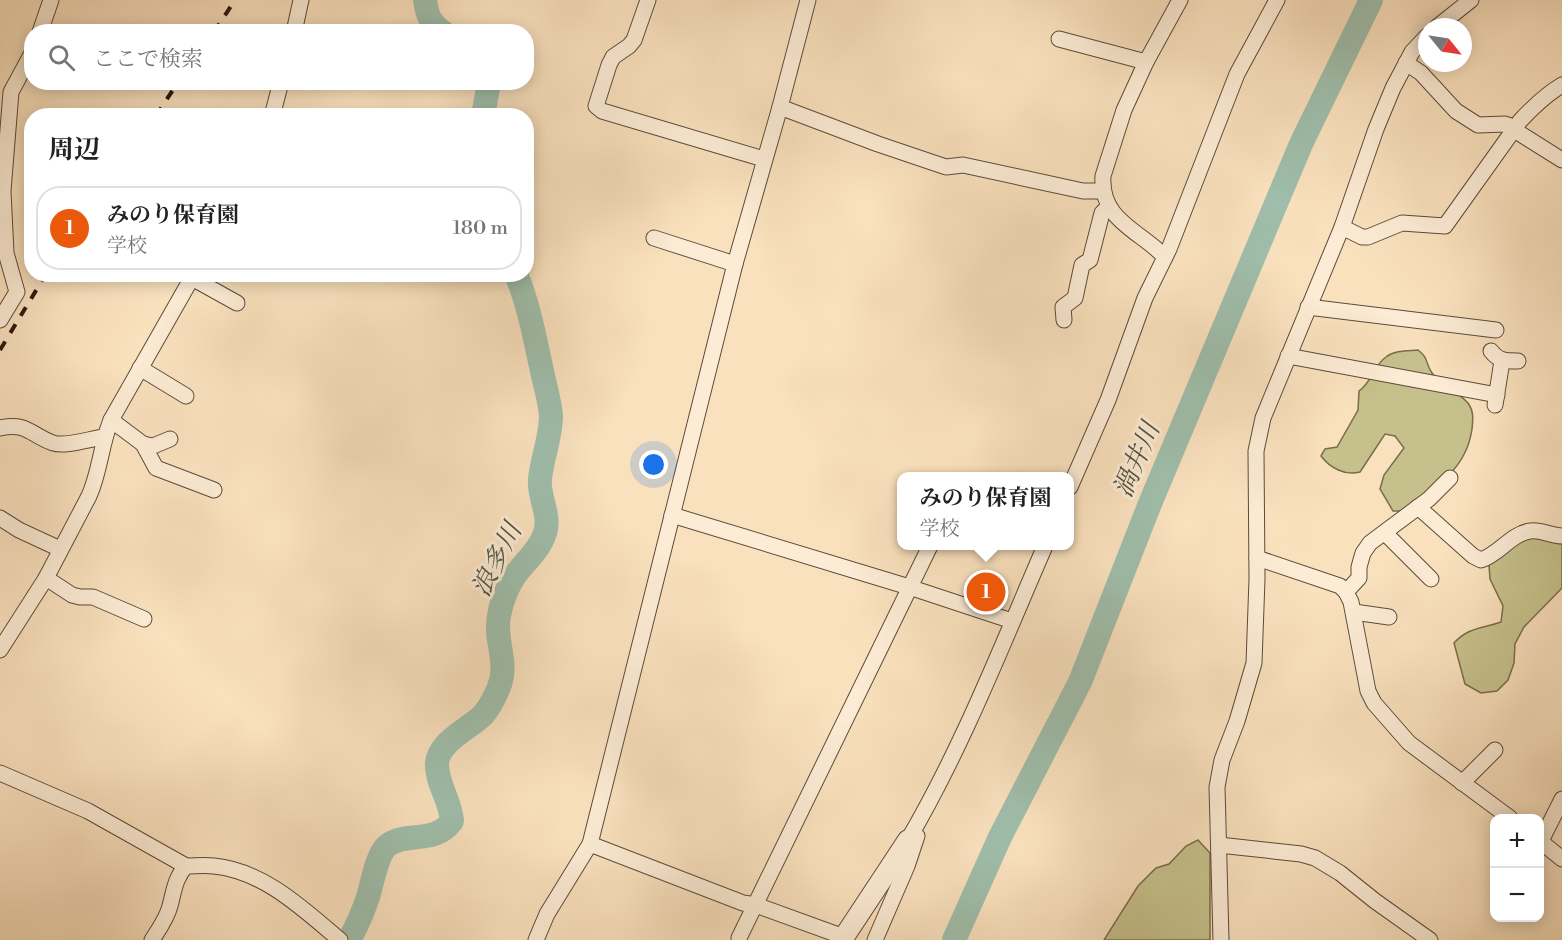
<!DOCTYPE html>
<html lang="ja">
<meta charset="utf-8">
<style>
:root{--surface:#fff;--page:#f2f2f2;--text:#222;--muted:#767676;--line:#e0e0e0;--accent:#ea580c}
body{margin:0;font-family:"Libre Bodoni","Noto Serif JP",serif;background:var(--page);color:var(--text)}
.controls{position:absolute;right:18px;bottom:18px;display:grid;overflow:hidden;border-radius:12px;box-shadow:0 3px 15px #0003}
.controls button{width:54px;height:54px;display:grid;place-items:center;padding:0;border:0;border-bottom:2px solid var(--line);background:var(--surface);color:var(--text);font:30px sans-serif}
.compass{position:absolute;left:1418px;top:18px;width:54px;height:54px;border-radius:50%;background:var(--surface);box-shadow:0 3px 15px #0003;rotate:120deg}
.you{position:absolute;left:654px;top:465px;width:21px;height:21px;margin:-15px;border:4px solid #fff;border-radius:50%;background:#1a73e8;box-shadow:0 0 0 9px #1a73e833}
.badge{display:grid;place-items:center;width:39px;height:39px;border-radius:50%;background:var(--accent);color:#fff;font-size:20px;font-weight:700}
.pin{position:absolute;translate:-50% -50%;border:3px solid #fff;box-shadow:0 2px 6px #0006}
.popup{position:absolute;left:897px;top:472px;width:177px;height:78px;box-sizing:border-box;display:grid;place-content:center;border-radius:12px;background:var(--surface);filter:drop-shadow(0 2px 4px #0005);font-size:20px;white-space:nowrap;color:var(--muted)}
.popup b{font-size:22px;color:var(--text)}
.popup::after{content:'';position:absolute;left:50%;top:100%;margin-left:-12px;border:12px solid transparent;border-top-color:var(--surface)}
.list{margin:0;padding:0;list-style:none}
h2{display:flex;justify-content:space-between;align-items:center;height:78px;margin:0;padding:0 24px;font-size:26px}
h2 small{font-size:20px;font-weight:400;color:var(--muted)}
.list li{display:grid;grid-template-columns:39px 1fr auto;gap:18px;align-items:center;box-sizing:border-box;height:84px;margin:0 12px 12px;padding:0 12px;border:2px solid var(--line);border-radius:24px}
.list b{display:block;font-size:22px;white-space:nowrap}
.list p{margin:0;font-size:20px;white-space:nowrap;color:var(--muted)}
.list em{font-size:20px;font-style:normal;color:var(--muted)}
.icon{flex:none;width:33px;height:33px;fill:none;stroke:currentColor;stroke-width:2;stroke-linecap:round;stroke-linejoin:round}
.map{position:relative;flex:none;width:1562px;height:940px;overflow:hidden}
.search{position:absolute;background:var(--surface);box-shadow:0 3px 15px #0003;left:24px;top:24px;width:510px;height:66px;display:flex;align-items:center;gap:15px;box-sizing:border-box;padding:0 21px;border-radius:24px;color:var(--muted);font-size:22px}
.panel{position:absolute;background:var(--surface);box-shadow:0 3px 15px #0003;left:24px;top:108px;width:510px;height:174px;border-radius:24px}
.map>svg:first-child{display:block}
.green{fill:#c6c18c;stroke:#786d4c;stroke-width:1.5}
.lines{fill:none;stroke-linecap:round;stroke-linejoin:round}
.river{stroke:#9fbeab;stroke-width:24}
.minor-casing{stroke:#5d4b39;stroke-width:17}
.tertiary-casing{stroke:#5d4b39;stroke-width:22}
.minor{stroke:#fcecd5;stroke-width:15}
.tertiary{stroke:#fcecd5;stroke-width:20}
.rail{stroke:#29190d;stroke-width:4;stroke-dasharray:10 10;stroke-linecap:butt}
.labels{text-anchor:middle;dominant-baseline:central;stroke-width:6;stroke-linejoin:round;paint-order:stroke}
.water-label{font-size:26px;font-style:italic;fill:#525344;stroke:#fcecd5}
</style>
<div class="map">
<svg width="1562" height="940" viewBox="0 0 1562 940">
<rect width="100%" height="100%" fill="#fae1be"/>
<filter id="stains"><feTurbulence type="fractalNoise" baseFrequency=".00333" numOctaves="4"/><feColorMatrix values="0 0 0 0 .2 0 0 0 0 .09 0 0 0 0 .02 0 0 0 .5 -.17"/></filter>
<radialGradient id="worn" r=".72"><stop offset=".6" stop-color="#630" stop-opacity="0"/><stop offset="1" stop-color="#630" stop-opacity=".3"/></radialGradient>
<g class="green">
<path d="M1418,350C1429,358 1425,363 1432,373C1439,384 1460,393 1468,403C1474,411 1473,420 1472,429C1466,472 1433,488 1401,511H1393L1380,489L1384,475L1404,448L1395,436L1385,434L1360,472C1345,476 1330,468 1321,456L1325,449L1337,447L1358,410L1359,391C1372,382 1374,365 1386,357C1395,350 1408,351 1418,350Z"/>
<path d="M1529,535L1562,540V588L1524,627L1515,644L1514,663L1508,680L1497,691L1481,693L1465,684L1454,643C1469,627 1481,629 1501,622L1503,606L1490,579L1489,565L1501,554Z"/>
<polygon points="1198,840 1210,853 1210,940 1104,940 1138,886 1156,868 1169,864 1186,846"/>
</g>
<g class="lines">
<g class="river">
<path d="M425,0C427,15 430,23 443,32"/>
<polyline points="483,116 489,82"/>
<path d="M349,940C357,926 363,912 368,897C372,884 377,853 388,845C408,831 434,845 452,821C451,801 436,783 437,763C439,741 469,729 483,715C490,707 495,697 499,687C509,662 494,641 499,616C501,602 508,585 516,574C526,561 540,549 545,533C551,515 538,497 540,479C542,458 551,437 551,416C550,401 545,386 542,371C535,339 529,305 516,274"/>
<polyline points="954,940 1000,837 1080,682 1149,506 1301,144 1371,0"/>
</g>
<defs>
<g id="minor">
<polyline points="648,0 634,40 629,46 613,57 609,65 596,106 602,111 764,159"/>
<polyline points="1437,27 1471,0"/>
<polyline points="40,32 51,0"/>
<polyline points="294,32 301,0"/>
<polyline points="1059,39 1146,62"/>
<polyline points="1406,63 1421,73 1456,111 1478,125 1505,124 1511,126 1519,133 1562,160"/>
<polyline points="780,107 878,144 946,167 963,165 1083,191 1103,191"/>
<polyline points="272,116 281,82"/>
<path d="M1342,227L1362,237H1368L1402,223L1445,226L1520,121C1533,107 1545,95 1562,85"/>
<polyline points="654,238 735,264"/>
<path d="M1165,257C1139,230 1100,220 1103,176L1124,110L1146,62L1180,0"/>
<polyline points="192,278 237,303"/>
<polyline points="1308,307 1496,330"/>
<polyline points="0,320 17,292 6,253 3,191 11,92 32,53"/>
<polyline points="1064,320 1063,307 1075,298 1082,265 1090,260 1102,213 1108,207"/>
<path d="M1491,351C1499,361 1505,361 1518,361"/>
<polyline points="1288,356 1497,395"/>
<polyline points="140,368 186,396"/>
<polyline points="1495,405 1502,361"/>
<polyline points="111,420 143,444 156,468 214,490"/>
<path d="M0,428C28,422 30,435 53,443C65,447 89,439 104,437"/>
<polyline points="143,444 153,446 170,439"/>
<polyline points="1070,487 1108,400 1145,298 1169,249 1237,74 1277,0"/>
<path d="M1418,507L1473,556L1481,560C1499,554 1511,534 1530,531C1540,529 1551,536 1562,536"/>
<polyline points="672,515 909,587 1012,621"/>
<polyline points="0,518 19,530 60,549"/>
<polyline points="1385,533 1431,579"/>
<polyline points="1257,558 1340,586 1346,592 1351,602 1368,691 1374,703 1409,743 1510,818"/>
<polyline points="46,578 72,595 80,597 93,597 144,619"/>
<polyline points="1346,592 1359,578 1359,567 1363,553 1370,543 1429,499 1450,478"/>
<polyline points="1354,612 1389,617"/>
<path d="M0,650L46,578L89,496C100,472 101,444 111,420L194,274"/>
<polyline points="0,773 88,811 186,866"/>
<polyline points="1462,783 1495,750"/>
<path d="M908,840C963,746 1002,645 1045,546"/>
<polyline points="1540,841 1562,859"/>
<polyline points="1540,843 1562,799"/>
<polyline points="590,844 743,903 756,905 844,937"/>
<polyline points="1219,845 1301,854 1315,858 1340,873 1375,901 1430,940"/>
<polyline points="739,938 930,546"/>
<path d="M152,940C159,929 167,918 170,906C174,891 175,878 186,866C195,866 205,865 214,866C264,871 303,909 340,940"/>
<polyline points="536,940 547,914 590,844 735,264 780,107 808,0"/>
<polyline points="875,940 907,866 917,836"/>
<polyline points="1221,940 1217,787 1222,760 1237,721 1254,663 1257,579 1256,451 1263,418 1342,227 1376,129 1393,88 1412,52 1427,36"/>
</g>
<polyline id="tertiary" points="842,940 908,840"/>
</defs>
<use href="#minor" class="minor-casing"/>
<use href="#tertiary" class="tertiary-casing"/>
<use href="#minor" class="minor"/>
<use href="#tertiary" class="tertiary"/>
<g class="rail">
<polyline points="214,32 235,0"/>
<polyline points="156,116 178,82"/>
<polyline points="0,350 46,274"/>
</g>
</g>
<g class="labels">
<g class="water-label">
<text transform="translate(1137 460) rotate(-67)">渦井川</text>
<text transform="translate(497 560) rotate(-63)">浪多川</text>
</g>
</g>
<rect width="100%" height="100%" filter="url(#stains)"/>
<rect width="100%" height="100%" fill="url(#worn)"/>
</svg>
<div class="controls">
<button>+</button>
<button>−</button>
</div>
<svg class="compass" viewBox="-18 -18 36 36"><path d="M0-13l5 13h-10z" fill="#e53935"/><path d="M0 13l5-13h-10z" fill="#767676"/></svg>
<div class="you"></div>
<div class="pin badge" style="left:986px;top:592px">1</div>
<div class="popup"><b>みのり保育園</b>学校</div>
<div class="search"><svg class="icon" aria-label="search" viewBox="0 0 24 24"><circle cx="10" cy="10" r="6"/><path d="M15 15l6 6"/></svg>ここで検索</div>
<section class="panel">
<h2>周辺<small></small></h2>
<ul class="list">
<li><span class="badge">1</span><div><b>みのり保育園</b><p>学校</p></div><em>180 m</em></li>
</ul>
</section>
</div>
